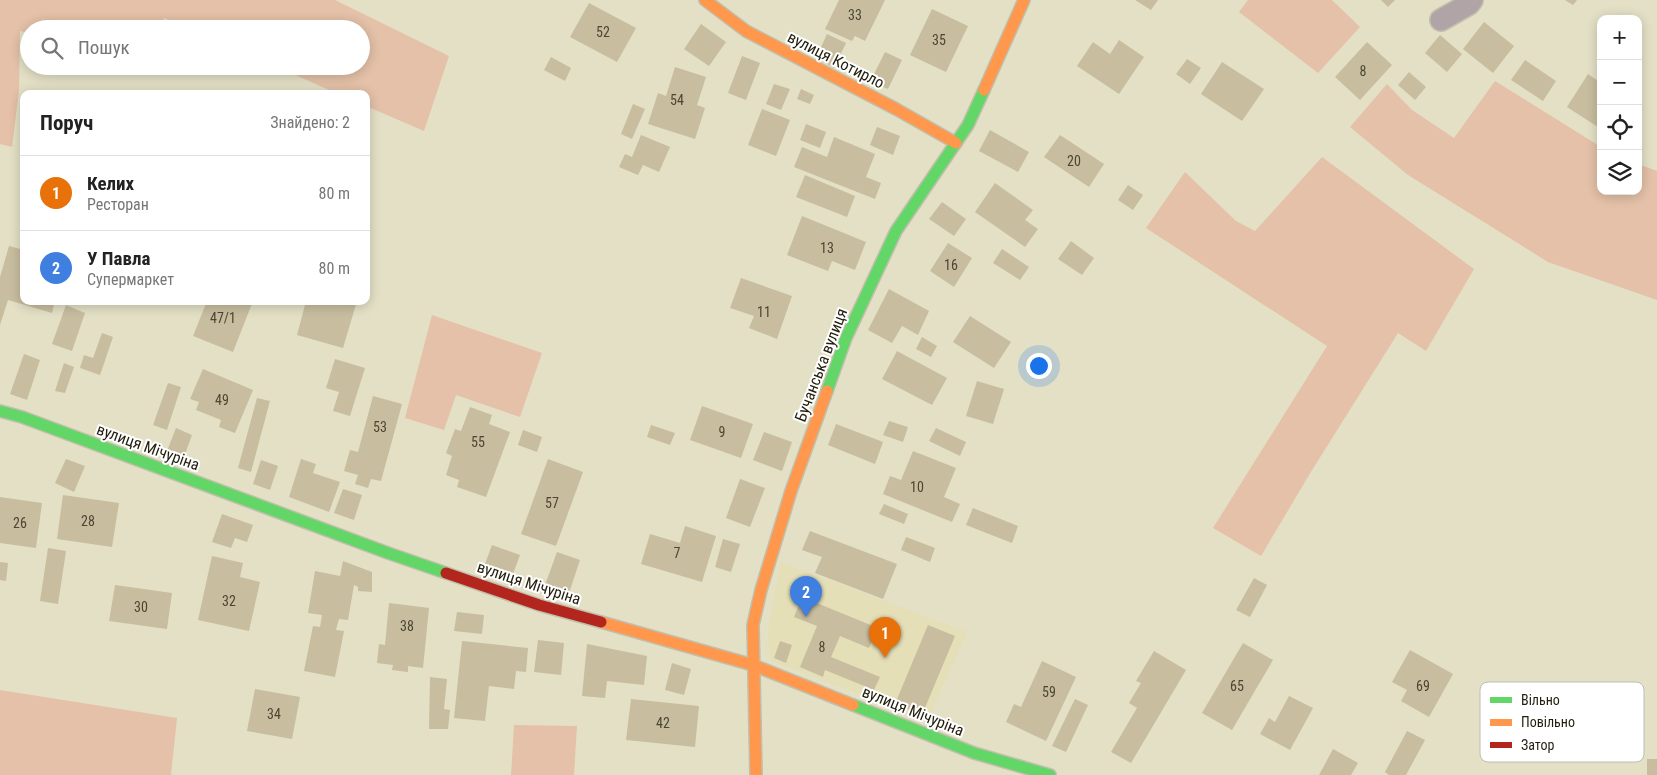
<!DOCTYPE html>
<html lang="uk">
<meta charset="utf-8">
<style>
:root{--surface:#fff;--page:#f2f2f2;--text:#222;--muted:#767676;--line:#e0e0e0;--accent:#d93025}
body{margin:0;font-family:"Roboto Condensed",sans-serif;background:var(--page);color:var(--text)}
.controls{position:absolute;right:15px;top:15px;display:grid;overflow:hidden;border-radius:10px;box-shadow:0 2px 12px #0003}
.controls button{width:45px;height:45px;display:grid;place-items:center;padding:0;border:0;border-bottom:1px solid var(--line);background:var(--surface);color:var(--text);font:25px sans-serif}
.you{position:absolute;left:1038px;top:365px;width:18px;height:18px;margin:-12px;border:4px solid #fff;border-radius:50%;background:#1a73e8;box-shadow:0 0 0 8px #1a73e833}
.badge{display:grid;place-items:center;width:32px;height:32px;border-radius:50%;background:var(--accent);color:#fff;font-size:16px;font-weight:700}
.pin{position:absolute;translate:-50% -41px;filter:drop-shadow(0 1px 2px #0008)}
.pin::after{content:'';position:absolute;top:26px;width:18px;height:15px;background:inherit;clip-path:polygon(0 0,100% 0,50% 100%)}
.list{margin:0;padding:0;list-style:none}
h2{display:flex;justify-content:space-between;align-items:center;height:65px;margin:0;padding:0 20px;font-size:21px}
h2 small{font-size:16px;font-weight:400;color:var(--muted)}
.list li{display:grid;grid-template-columns:32px 1fr auto;gap:15px;align-items:center;box-sizing:border-box;height:75px;padding:0 20px;border-top:1px solid var(--line)}
.list b{display:block;font-size:19px;white-space:nowrap}
.list p{margin:0;font-size:16px;white-space:nowrap;color:var(--muted)}
.list em{font-size:16px;font-style:normal;color:var(--muted)}
.icon{flex:none;width:28px;height:28px;fill:none;stroke:currentColor;stroke-width:2;stroke-linecap:round;stroke-linejoin:round}
.map{position:relative;flex:none;width:1657px;height:775px;overflow:hidden}
.search{position:absolute;background:var(--surface);box-shadow:0 2px 12px #0003;left:20px;top:20px;width:350px;height:55px;display:flex;align-items:center;gap:12px;box-sizing:border-box;padding:0 18px;border-radius:28px;color:var(--muted);font-size:19px}
.panel{position:absolute;background:var(--surface);box-shadow:0 2px 12px #0003;left:20px;top:90px;width:350px;height:215px;border-radius:10px}
.map>svg:first-child{display:block}
.built{fill:#e4dfb6}
.green{fill:#e4c1a8}
.building{fill:#c8bd9f}
.lines{fill:none;stroke-linecap:round;stroke-linejoin:round}
.street-casing{stroke:#c1bfab;stroke-width:24}
.fast-casing{stroke:#c1bfab;stroke-width:14}
.slow-casing{stroke:#c1bfab;stroke-width:14}
.jam-casing{stroke:#c1bfab;stroke-width:14}
.street{stroke:#b0a4a7;stroke-width:21}
.fast{stroke:#63d668;stroke-width:11}
.slow{stroke:#ff974d;stroke-width:11}
.jam{stroke:#b3261e;stroke-width:11}
.labels{text-anchor:middle;dominant-baseline:central;stroke-width:4;stroke-linejoin:round;paint-order:stroke}
.number-label{font-size:14px;fill:#4b4632}
.street-label{font-size:16px;fill:#211e0d;stroke:#fff}
.key{fill:#fff;stroke:#bcbcb6;stroke-width:1}
.key-label{font-size:14px;fill:#211e0d}
</style>
<div class="map">
<svg width="1657" height="775" viewBox="0 0 1657 775">
<rect width="100%" height="100%" fill="#e3e0c6"/>
<polygon class="built" points="781,562 967,632 928,720 772,661 768,648 769,623"/>
<g class="green">
<polygon points="0,0 335,0 449,56 424,131 366,106 366,94 338,94 275,66 361,66 361,29 189,29 164,18 160,29 29,29 29,33 20,31 19,91 12,147 0,144"/>
<polygon points="1248,0 1332,0 1360,27 1318,73 1239,12"/>
<polygon points="1495,81 1601,147 1601,191 1638,191 1638,164 1657,171 1657,300 1548,262 1408,175 1350,127 1387,84 1412,110 1454,138"/>
<polygon points="1322,157 1474,269 1426,351 1398,333 1309,475 1261,556 1213,528 1327,346 1146,228 1185,172 1236,221 1255,231"/>
<polygon points="432,315 542,353 520,417 456,395 444,430 405,418"/>
<polygon points="0,690 177,718 171,775 0,775"/>
<polygon points="514,725 577,726 574,775 511,775"/>
</g>
<g class="building">
<polygon points="839,0 885,0 865,41 855,36 852,41 825,29"/>
<polygon points="1135,0 1158,0 1151,10"/>
<polygon points="1381,0 1395,0 1388,7"/>
<polygon points="1565,0 1577,0 1573,5"/>
<polygon points="589,3 636,28 617,62 570,37"/>
<polygon points="932,9 968,26 946,72 910,55"/>
<polygon points="1484,22 1514,46 1493,73 1463,49"/>
<polygon points="701,24 726,42 709,66 684,49"/>
<polygon points="827,34 846,43 834,68 816,58"/>
<polygon points="1440,35 1462,54 1447,72 1425,53"/>
<polygon points="1119,40 1144,57 1119,94 1077,66 1093,42 1110,54"/>
<polygon points="1367,42 1392,65 1360,100 1335,77"/>
<polygon points="885,52 902,60 888,89 870,82"/>
<polygon points="742,56 760,63 746,100 728,93"/>
<polygon points="551,57 571,68 565,81 544,70"/>
<polygon points="1187,59 1201,68 1190,84 1176,74"/>
<polygon points="1525,60 1556,81 1543,101 1511,80"/>
<polygon points="1222,62 1264,89 1242,121 1201,94"/>
<polygon points="675,67 706,77 697,105 705,108 695,139 648,124 658,93 666,96"/>
<polygon points="1409,72 1426,87 1415,100 1398,85"/>
<polygon points="1588,74 1601,83 1601,129 1567,107"/>
<polygon points="774,84 790,89 781,110 766,104"/>
<polygon points="801,89 814,95 810,104 797,99"/>
<polygon points="633,104 645,109 632,139 621,134"/>
<polygon points="762,109 790,120 776,156 748,145"/>
<polygon points="806,124 826,132 820,148 800,140"/>
<polygon points="877,127 900,136 893,155 870,145"/>
<polygon points="990,130 1029,152 1018,172 979,151"/>
<polygon points="641,135 670,147 659,172 643,165 638,175 619,167 625,154 632,157"/>
<polygon points="1060,135 1104,164 1089,187 1044,157"/>
<polygon points="834,137 875,154 866,177 881,183 875,199 794,167 802,147 827,157"/>
<polygon points="805,175 855,196 847,217 796,197"/>
<polygon points="995,183 1033,210 1025,220 1038,229 1025,247 975,212"/>
<polygon points="1128,185 1143,195 1133,210 1118,200"/>
<polygon points="942,202 966,219 954,236 929,219"/>
<polygon points="802,216 866,242 855,270 832,261 828,271 787,255"/>
<polygon points="1071,241 1094,258 1082,275 1058,259"/>
<polygon points="948,243 972,258 954,287 930,271"/>
<polygon points="9,246 24,250 24,301 55,301 52,313 8,300 0,325 0,277"/>
<polygon points="1002,249 1029,267 1020,280 993,263"/>
<polygon points="741,278 792,296 777,339 749,328 754,316 730,308"/>
<polygon points="889,289 929,311 918,335 902,326 892,343 868,330"/>
<polygon points="207,301 253,301 233,352 193,336"/>
<polygon points="306,301 357,301 343,348 297,335"/>
<polygon points="66,305 85,313 72,351 52,344"/>
<polygon points="970,316 1011,342 994,368 953,342"/>
<polygon points="102,333 113,337 100,375 80,368 84,355 93,358"/>
<polygon points="922,337 937,346 931,357 916,349"/>
<polygon points="897,351 947,378 932,405 882,379"/>
<polygon points="24,354 40,360 27,400 10,394"/>
<polygon points="335,359 365,368 350,416 333,411 339,392 326,388"/>
<polygon points="64,363 74,367 65,393 55,391"/>
<polygon points="203,369 253,390 235,433 219,427 221,420 196,410 199,402 190,399"/>
<polygon points="977,381 1004,389 993,424 966,416"/>
<polygon points="168,383 181,387 167,430 153,425"/>
<polygon points="373,396 402,404 381,481 371,479 368,488 355,484 358,475 344,471 350,450 358,452"/>
<polygon points="257,398 270,401 251,472 238,468"/>
<polygon points="702,406 753,424 741,458 690,440"/>
<polygon points="470,407 492,415 489,424 510,432 486,497 457,487 459,480 446,475 452,456 446,453 455,429 461,431"/>
<polygon points="889,421 908,427 903,442 883,435"/>
<polygon points="836,424 883,442 875,464 828,445"/>
<polygon points="651,425 675,433 670,445 647,437"/>
<polygon points="176,428 192,435 184,457 167,451"/>
<polygon points="936,428 966,442 960,456 929,441"/>
<polygon points="523,430 542,437 537,452 518,445"/>
<polygon points="764,432 792,442 782,471 753,460"/>
<polygon points="913,451 956,468 944,497 960,504 952,522 883,494 890,476 901,480"/>
<polygon points="66,459 85,466 74,492 55,483"/>
<polygon points="301,459 316,464 313,473 340,482 329,512 289,497"/>
<polygon points="548,459 583,472 556,546 521,534"/>
<polygon points="261,460 278,466 270,490 253,484"/>
<polygon points="740,479 765,488 750,527 726,518"/>
<polygon points="343,489 362,495 354,520 334,513"/>
<polygon points="63,495 119,503 112,547 57,539"/>
<polygon points="0,497 42,503 36,548 0,543"/>
<polygon points="884,504 908,514 904,524 879,514"/>
<polygon points="973,508 1018,526 1012,543 966,525"/>
<polygon points="222,514 253,525 247,542 235,538 231,548 212,542"/>
<polygon points="685,526 716,536 702,582 641,564 650,534 680,543"/>
<polygon points="810,531 897,564 883,599 815,573 822,557 802,550"/>
<polygon points="906,537 935,548 930,562 901,550"/>
<polygon points="723,539 740,544 731,572 715,567"/>
<polygon points="492,545 520,555 513,574 485,564"/>
<polygon points="48,548 66,551 58,604 40,601"/>
<polygon points="557,552 580,560 569,593 545,585"/>
<polygon points="212,556 243,563 240,577 260,582 249,631 198,620"/>
<polygon points="343,561 372,572 372,592 358,591 358,587 354,585 348,620 339,619 336,630 344,631 335,677 304,671 313,626 320,627 322,615 308,613 315,571 340,576"/>
<polygon points="0,562 8,563 6,581 0,580"/>
<polygon points="1254,578 1267,585 1250,617 1236,610"/>
<polygon points="115,585 172,593 167,629 109,621"/>
<polygon points="802,597 878,628 869,648 840,636 831,657 880,677 874,690 825,670 823,677 800,667 817,626 794,617"/>
<polygon points="389,603 429,608 423,668 408,666 408,672 392,670 393,665 377,663 379,644 385,645"/>
<polygon points="457,612 484,615 482,634 454,631"/>
<polygon points="928,625 955,636 922,715 895,704"/>
<polygon points="538,640 564,643 561,675 534,672"/>
<polygon points="462,641 528,648 526,672 516,671 514,689 489,686 485,721 454,718"/>
<polygon points="780,641 792,645 786,663 774,658"/>
<polygon points="1243,643 1273,660 1232,730 1202,713"/>
<polygon points="587,644 647,656 644,685 607,681 605,698 582,696"/>
<polygon points="1410,650 1453,674 1429,717 1401,701 1407,690 1392,682"/>
<polygon points="1154,651 1186,670 1131,763 1111,752 1137,708 1129,703 1141,683 1136,681"/>
<polygon points="1042,661 1076,677 1046,741 1006,722 1014,704 1021,707"/>
<polygon points="672,663 691,669 684,695 665,690"/>
<polygon points="430,677 447,679 444,709 450,710 448,729 429,729"/>
<polygon points="255,689 300,697 292,739 247,731"/>
<polygon points="1289,696 1313,708 1290,750 1260,734 1269,718 1275,722"/>
<polygon points="631,699 699,706 695,747 626,740"/>
<polygon points="1075,699 1088,705 1066,752 1052,746"/>
<polygon points="1407,731 1425,740 1406,775 1389,775 1385,772"/>
<polygon points="1333,749 1358,763 1351,775 1319,775"/>
<rect x="1647" y="759" width="10" height="16"/>
</g>
<g class="lines">
<defs>
<polyline id="street" points="1441,20 1469,4 1472,0"/>
<g id="fast">
<polyline points="827,391 846,338 896,231 968,125 984,90"/>
<polyline points="0,411 22,417 388,553 446,573"/>
<polyline points="853,705 974,753 1050,775"/>
</g>
<g id="slow">
<polyline points="705,0 746,31 896,109 956,143"/>
<polyline points="984,90 1024,0"/>
<polyline points="601,622 753,665 853,705"/>
<polyline points="756,775 753,625 761,590 791,491 827,391"/>
</g>
<polyline id="jam" points="446,573 539,605 601,622"/>
</defs>
<use href="#street" class="street-casing"/>
<use href="#fast" class="fast-casing"/>
<use href="#slow" class="slow-casing"/>
<use href="#jam" class="jam-casing"/>
<use href="#street" class="street"/>
<use href="#fast" class="fast"/>
<use href="#slow" class="slow"/>
<use href="#jam" class="jam"/>
</g>
<g class="labels">
<g class="number-label">
<text x="855" y="15">33</text>
<text x="603" y="32">52</text>
<text x="939" y="40">35</text>
<text x="1363" y="71">8</text>
<text x="677" y="100">54</text>
<text x="1074" y="161">20</text>
<text x="827" y="248">13</text>
<text x="951" y="265">16</text>
<text x="764" y="312">11</text>
<text x="223" y="318">47/1</text>
<text x="222" y="400">49</text>
<text x="380" y="427">53</text>
<text x="722" y="432">9</text>
<text x="478" y="442">55</text>
<text x="917" y="487">10</text>
<text x="552" y="503">57</text>
<text x="88" y="521">28</text>
<text x="20" y="523">26</text>
<text x="677" y="553">7</text>
<text x="229" y="601">32</text>
<text x="141" y="607">30</text>
<text x="407" y="626">38</text>
<text x="822" y="647">8</text>
<text x="1237" y="686">65</text>
<text x="1423" y="686">69</text>
<text x="1049" y="692">59</text>
<text x="274" y="714">34</text>
<text x="663" y="723">42</text>
</g>
<g class="street-label">
<text transform="translate(836 60) rotate(27)">вулиця Котирло</text>
<text transform="translate(821 365) rotate(-69)">Бучанська вулиця</text>
<text transform="translate(148 447) rotate(20)">вулиця Мічуріна</text>
<text transform="translate(529 583) rotate(18)">вулиця Мічуріна</text>
<text transform="translate(913 711) rotate(22)">вулиця Мічуріна</text>
</g>
</g>
<rect x="1480" y="682" width="164" height="80" rx="8" class="key"/>
<rect x="1490" y="697" width="22" height="6" fill="#63d668"/>
<rect x="1490" y="719" width="22" height="7" fill="#ff974d"/>
<rect x="1490" y="742" width="22" height="6" fill="#b3261e"/>
<g class="key-label">
<text x="1521" y="705">Вільно</text>
<text x="1521" y="727">Повільно</text>
<text x="1521" y="750">Затор</text>
</g>
</svg>
<div class="controls">
<button>+</button>
<button>−</button>
<button><svg class="icon" aria-label="locate" viewBox="0 0 24 24"><circle cx="12" cy="12" r="6"/><path d="M12 2v4M12 18v4M2 12h4M18 12h4"/></svg></button>
<button><svg class="icon" aria-label="layers" viewBox="0 0 24 24"><path d="M12 4l9 5-9 5-9-5zM3 14l9 5 9-5"/></svg></button>
</div>
<div class="you"></div>
<div class="pin badge" style="left:885px;top:658px;background:#e8710a">1</div>
<div class="pin badge" style="left:806px;top:617px;background:#3f7fe0">2</div>
<div class="search"><svg class="icon" aria-label="search" viewBox="0 0 24 24"><circle cx="10" cy="10" r="6"/><path d="M15 15l6 6"/></svg>Пошук</div>
<section class="panel">
<h2>Поруч<small>Знайдено: 2</small></h2>
<ul class="list">
<li><span class="badge" style="background:#e8710a">1</span><div><b>Келих</b><p>Ресторан</p></div><em>80 m</em></li>
<li><span class="badge" style="background:#3f7fe0">2</span><div><b>У Павла</b><p>Супермаркет</p></div><em>80 m</em></li>
</ul>
</section>
</div>
